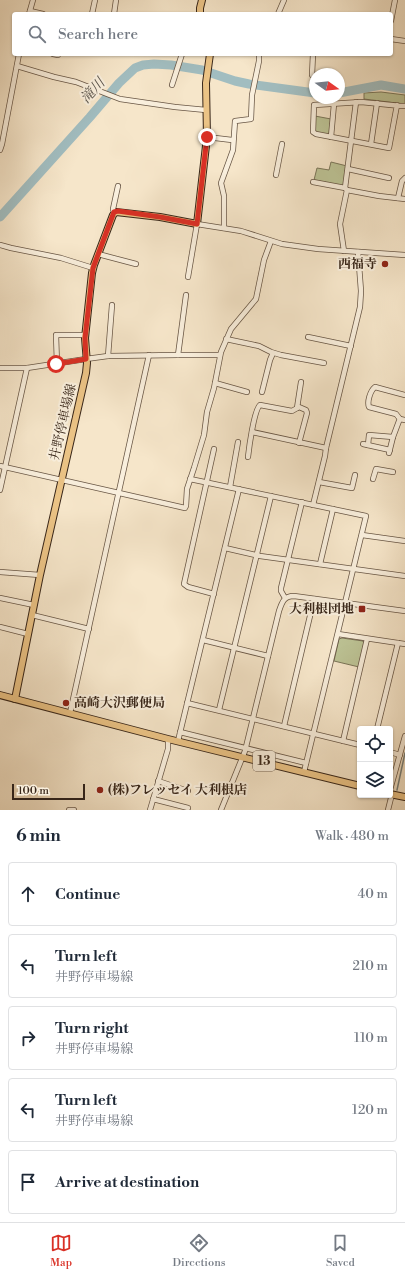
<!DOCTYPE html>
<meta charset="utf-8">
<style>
:root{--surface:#fff;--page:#f2f2f3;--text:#1f2937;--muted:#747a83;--line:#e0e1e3;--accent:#d93025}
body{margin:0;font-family:"Libre Bodoni","Noto Serif JP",serif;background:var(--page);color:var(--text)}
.controls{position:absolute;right:12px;bottom:12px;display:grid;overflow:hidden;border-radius:4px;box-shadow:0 1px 3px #0004}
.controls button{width:36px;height:36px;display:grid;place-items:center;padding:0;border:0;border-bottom:1px solid var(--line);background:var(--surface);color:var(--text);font:20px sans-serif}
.compass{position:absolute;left:309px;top:68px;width:36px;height:36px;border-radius:50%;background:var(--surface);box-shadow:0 1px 3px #0004;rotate:105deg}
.scale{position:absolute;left:12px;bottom:10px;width:73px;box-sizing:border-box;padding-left:4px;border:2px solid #382619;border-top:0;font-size:11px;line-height:14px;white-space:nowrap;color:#382619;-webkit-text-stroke:3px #f9efdd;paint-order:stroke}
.stop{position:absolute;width:12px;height:12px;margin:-9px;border:3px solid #d93025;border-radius:50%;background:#fff}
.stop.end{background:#d93025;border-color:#fff;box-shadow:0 1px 4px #0008}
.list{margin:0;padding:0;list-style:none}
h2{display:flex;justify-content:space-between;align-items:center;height:52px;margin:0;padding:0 16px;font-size:17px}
h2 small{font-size:13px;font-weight:400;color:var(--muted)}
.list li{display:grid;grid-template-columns:26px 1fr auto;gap:12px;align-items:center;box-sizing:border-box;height:64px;margin:0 8px 8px;padding:0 8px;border:1px solid var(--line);border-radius:4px}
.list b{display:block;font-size:15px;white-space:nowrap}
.list p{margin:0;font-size:13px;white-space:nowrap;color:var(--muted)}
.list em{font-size:13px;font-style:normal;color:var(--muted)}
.icon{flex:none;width:22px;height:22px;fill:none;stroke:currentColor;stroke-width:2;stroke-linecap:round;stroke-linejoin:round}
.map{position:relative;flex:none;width:405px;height:810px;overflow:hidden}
.search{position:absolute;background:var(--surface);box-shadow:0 1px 3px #0004;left:12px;right:12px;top:12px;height:44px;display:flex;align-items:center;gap:10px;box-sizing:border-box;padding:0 14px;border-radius:4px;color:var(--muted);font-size:15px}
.sheet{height:412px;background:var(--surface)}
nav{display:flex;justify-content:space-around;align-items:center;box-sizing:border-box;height:56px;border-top:1px solid var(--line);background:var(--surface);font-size:11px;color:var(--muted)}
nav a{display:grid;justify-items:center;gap:2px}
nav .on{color:var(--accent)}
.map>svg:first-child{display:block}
.green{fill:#bdc496;stroke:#7a7558}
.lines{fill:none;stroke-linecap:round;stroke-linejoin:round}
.stream{stroke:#77817d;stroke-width:1.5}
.river{stroke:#a1bdc0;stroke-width:9}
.minor-casing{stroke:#685645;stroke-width:6}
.major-casing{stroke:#382619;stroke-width:8}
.minor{stroke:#f9efdd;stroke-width:4.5}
.major{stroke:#ebc385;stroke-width:6}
.route{stroke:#d93025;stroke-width:5}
.poi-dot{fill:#8f2418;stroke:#f9efdd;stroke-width:1.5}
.labels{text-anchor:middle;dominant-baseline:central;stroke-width:4;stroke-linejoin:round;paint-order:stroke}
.shield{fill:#f9efdd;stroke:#726254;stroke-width:1}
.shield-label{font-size:12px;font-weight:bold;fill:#382619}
.poi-label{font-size:13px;font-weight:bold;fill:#382619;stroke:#f9efdd;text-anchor:end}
.street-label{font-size:13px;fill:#382619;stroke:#f9efdd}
.water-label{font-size:14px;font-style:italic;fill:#58534b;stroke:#f9efdd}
</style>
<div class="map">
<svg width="405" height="810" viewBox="0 0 405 810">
<rect width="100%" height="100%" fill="#f6e6ca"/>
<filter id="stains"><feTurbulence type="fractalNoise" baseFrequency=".005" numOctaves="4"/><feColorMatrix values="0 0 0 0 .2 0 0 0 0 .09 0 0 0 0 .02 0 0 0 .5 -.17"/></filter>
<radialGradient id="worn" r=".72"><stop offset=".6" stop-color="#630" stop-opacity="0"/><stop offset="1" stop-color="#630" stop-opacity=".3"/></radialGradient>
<g class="green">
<polygon points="381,92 405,95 405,104 364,99 364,93"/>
<polygon points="315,116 331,119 329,134 316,133 314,130"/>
<polygon points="331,162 347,166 344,186 314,180 317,168 329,170"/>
<polygon points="342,638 363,641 364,643 359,667 334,661 339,639"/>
</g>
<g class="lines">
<polyline class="stream" points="397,790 405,753"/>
<g class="river">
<polyline points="339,93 381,85 405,89"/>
<polyline points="0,217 90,117 119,83 135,68 143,65 154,64 171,65 202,70 235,81 249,84 315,93"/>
</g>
<defs>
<g id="minor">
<polyline points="30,11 43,14"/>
<polyline points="29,14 33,0"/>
<polyline points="92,14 95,0"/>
<polyline points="114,14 116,0"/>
<polyline points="278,14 284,0"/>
<polyline points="391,21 395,0"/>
<polyline points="391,39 405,41"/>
<polyline points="53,54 58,55"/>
<polyline points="17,66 54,77 76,82 120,99 175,107 206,110"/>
<polyline points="312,75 313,54"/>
<polyline points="172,85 182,54"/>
<polyline points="397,105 389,148 316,134 313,132 314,105 361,102 401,106 405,106"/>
<polyline points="207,137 232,140"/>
<polyline points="331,137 334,104"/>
<polyline points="371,144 377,103"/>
<polyline points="0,150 2,144 19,54"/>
<polyline points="348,169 389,178"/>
<polyline points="276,175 282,144"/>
<polyline points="313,182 345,188"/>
<polyline points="347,190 379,196 405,199"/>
<polyline points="398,198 402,181 405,178"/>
<polyline points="114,212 113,209 118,186"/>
<polyline points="224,228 224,196 221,183 233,150 235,121 251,119 252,95 259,61 259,54"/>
<polyline points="0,245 11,248 61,258 93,268"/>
<polyline points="344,251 340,224 347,190 345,188 356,102"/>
<polyline points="98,254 136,264"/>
<polyline points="188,277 197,224 241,231 282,244 318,249 405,255"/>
<polyline points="308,337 351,346"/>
<polyline points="226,339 259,346 271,352 281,355 324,363"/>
<polyline points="178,355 186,295"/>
<polyline points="108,356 112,305"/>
<polyline points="57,364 56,335 85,335"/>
<polyline points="0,368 27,368 86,359 108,356 178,355 220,355"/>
<polyline points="215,383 247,392"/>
<polyline points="262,392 270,360 273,353"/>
<polyline points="297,408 301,382"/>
<path d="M400,419L396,414L369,407C367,402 370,391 375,387L405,395"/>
<polyline points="252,432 326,448"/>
<polyline points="363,444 390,450"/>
<polyline points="368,445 369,435 393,437"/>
<polyline points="389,453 393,437 399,421 400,419 405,420"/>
<path d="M248,457C249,448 254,410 260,405L292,411L299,407L306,410L307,413L299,443"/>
<polyline points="0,466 185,508 186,506 187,489 194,468 204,435 207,412 214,388 221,352 231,329 256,299 264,260 271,241"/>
<polyline points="190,479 366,516 304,772"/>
<polyline points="373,479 376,469 393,472"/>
<polyline points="319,482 352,488 355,475"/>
<polyline points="230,487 238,442"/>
<polyline points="0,490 27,368"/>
<polyline points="313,505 325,456 326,448 360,307 361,291 358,252"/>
<polyline points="362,535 405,541"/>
<polyline points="225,548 260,556 405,576"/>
<polyline points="320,564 333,509"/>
<polyline points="0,572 40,575"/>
<polyline points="214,594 188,587 184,584 214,449"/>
<polyline points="0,598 34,605"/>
<polyline points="285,598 281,591 281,588 302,502"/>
<polyline points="32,615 89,629"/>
<polyline points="0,627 28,634"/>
<polyline points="338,634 405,644"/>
<polyline points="203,640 268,656"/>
<polyline points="187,703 360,745"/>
<polyline points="219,710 271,496"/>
<polyline points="70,713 149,355"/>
<polyline points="284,726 314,599"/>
<polyline points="377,729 398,643"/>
<polyline points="180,732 306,763"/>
<polyline points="178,741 239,489"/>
<polyline points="343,741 367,639"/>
<polyline points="390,752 400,755"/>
<polyline points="158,781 188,791"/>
<polyline points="390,790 405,736"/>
<polyline points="153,799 188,808"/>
<polyline points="69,810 74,810"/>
<polyline points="150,810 168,749 168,739"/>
<path d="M221,810L245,751L279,611C282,602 284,596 294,596L405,611"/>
<polyline points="388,810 392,794"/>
</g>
<g id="major">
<polyline points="200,14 200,8 202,0"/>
<polyline points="0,695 168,739 360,786"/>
<polyline points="15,699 40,575 86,373 87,363 85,338 92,273 94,265 113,215 116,212 160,217 197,224 207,137 206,83 210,54"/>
<polyline points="390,794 405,797"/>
</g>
</defs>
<use href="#minor" class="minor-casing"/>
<use href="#major" class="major-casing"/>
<use href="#minor" class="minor"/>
<use href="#major" class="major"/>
</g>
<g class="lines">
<polyline class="route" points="56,364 86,359 85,338 93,268 114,212 118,211 160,217 197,224 207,137"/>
</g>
<g class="poi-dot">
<circle cx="385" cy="264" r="4"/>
<rect x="358" y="605" width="8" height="8" rx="2"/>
<circle cx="66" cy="703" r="4"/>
<circle cx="100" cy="790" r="4"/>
</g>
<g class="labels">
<rect class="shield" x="253" y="751" width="22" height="20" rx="3"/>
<g class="shield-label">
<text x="264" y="761">13</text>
</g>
<g class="poi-label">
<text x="377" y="264">西福寺</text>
<text x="354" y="609">大利根団地</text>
<text x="74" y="703" text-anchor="start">高崎大沢郵便局</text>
<text x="108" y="790" text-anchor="start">(株)フレッセイ 大利根店</text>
</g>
<g class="street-label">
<text transform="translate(63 422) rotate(-77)">井野停車場線</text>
</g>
<g class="water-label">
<text transform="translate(93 91) rotate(-48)">滝川</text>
</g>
</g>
<rect width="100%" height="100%" filter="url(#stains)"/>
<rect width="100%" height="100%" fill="url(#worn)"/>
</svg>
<div class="controls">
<button><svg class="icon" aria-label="locate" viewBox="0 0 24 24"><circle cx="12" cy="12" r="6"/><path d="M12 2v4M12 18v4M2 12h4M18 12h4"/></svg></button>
<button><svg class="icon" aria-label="layers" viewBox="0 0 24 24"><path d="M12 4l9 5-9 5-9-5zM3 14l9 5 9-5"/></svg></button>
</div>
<svg class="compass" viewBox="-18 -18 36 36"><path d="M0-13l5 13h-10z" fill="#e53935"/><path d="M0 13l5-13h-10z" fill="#747a83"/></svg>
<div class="scale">100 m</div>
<div class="stop" style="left:56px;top:364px"></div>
<div class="stop end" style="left:207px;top:137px"></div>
<div class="search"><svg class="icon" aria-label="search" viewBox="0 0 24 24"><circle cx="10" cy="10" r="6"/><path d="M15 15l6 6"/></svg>Search here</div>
</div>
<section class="sheet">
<h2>6 min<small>Walk · 480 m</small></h2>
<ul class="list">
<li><svg class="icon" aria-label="ahead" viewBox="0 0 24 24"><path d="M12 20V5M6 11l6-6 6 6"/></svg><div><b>Continue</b></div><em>40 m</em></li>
<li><svg class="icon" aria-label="left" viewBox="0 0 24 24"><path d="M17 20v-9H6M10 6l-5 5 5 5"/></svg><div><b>Turn left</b><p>井野停車場線</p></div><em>210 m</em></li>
<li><svg class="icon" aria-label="right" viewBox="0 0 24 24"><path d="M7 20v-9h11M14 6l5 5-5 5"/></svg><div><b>Turn right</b><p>井野停車場線</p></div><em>110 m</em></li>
<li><svg class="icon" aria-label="left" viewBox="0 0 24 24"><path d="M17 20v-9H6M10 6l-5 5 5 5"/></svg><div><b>Turn left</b><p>井野停車場線</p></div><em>120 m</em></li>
<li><svg class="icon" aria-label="arrive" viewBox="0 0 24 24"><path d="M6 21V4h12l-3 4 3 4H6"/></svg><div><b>Arrive at destination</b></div></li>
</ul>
</section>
<nav>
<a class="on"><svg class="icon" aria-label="map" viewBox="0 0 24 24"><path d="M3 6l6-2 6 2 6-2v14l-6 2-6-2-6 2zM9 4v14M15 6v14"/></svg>Map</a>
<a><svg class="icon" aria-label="directions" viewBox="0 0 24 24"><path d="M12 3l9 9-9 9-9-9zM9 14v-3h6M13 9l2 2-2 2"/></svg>Directions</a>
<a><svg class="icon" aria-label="saved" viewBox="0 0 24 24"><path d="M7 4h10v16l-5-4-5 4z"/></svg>Saved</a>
</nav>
